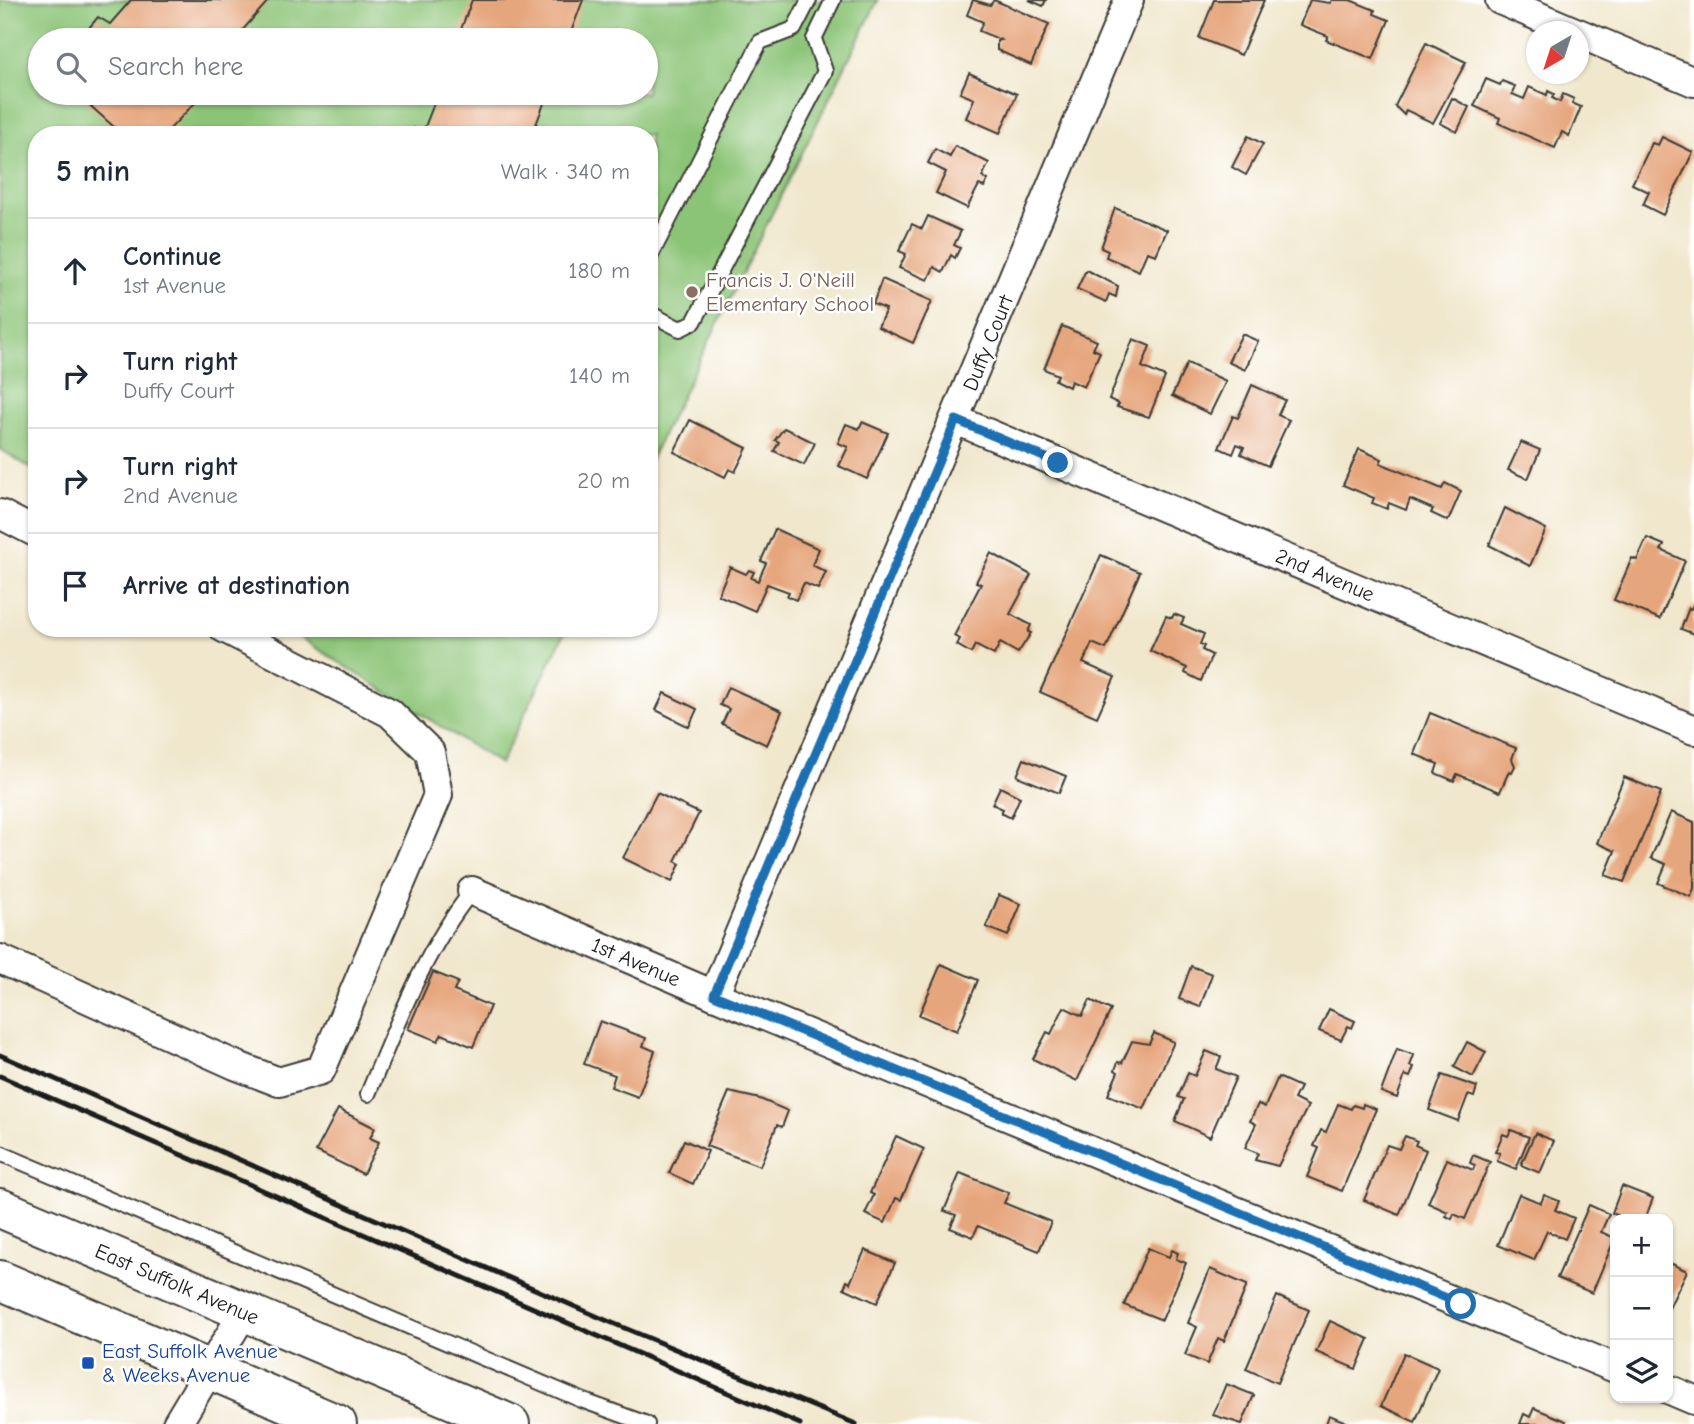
<!DOCTYPE html>
<meta charset="utf-8">
<style>
:root{--surface:#fff;--page:#f6f6f7;--text:#1f2937;--muted:#747a83;--line:#e0e1e3}
body{margin:0;font-family:"Comic Neue",sans-serif;background:var(--page);color:var(--text)}
.controls{position:absolute;right:21px;bottom:21px;display:grid;overflow:hidden;border-radius:14px;box-shadow:0 2px 5px #0004}
.controls button{width:63px;height:63px;display:grid;place-items:center;padding:0;border:0;border-bottom:2px solid var(--line);background:var(--surface);color:var(--text);font:35px sans-serif}
.compass{position:absolute;left:1526px;top:21px;width:63px;height:63px;border-radius:50%;background:var(--surface);box-shadow:0 2px 5px #0004;rotate:219deg}
.stop{position:absolute;width:21px;height:21px;margin:-16px;border:5px solid #1f6fb2;border-radius:50%;background:#fff}
.stop.end{background:#1f6fb2;border-color:#fff;box-shadow:0 2px 7px #0008}
.list{margin:0;padding:0;list-style:none}
h2{display:flex;justify-content:space-between;align-items:center;height:91px;margin:0;padding:0 28px;font-size:30px}
h2 small{font-size:23px;font-weight:400;color:var(--muted)}
.list li{display:grid;grid-template-columns:46px 1fr auto;gap:21px;align-items:center;box-sizing:border-box;height:105px;padding:0 28px;border-top:2px solid var(--line)}
.list b{display:block;font-size:26px;white-space:nowrap}
.list p{margin:0;font-size:23px;white-space:nowrap;color:var(--muted)}
.list em{font-size:23px;font-style:normal;color:var(--muted)}
.icon{flex:none;width:38px;height:38px;fill:none;stroke:currentColor;stroke-width:2;stroke-linecap:round;stroke-linejoin:round}
.map{position:relative;flex:none;width:1694px;height:1424px;overflow:hidden}
.search{position:absolute;background:var(--surface);box-shadow:0 2px 5px #0004;left:28px;top:28px;width:630px;height:77px;display:flex;align-items:center;gap:18px;box-sizing:border-box;padding:0 24px;border-radius:38px;color:var(--muted);font-size:26px}
.panel{position:absolute;background:var(--surface);box-shadow:0 2px 5px #0004;left:28px;top:126px;width:630px;height:511px;border-radius:28px}
.map>svg:first-child{display:block}
.green{fill:#8cc477;stroke:#54704a;stroke-width:2;fill-rule:evenodd}
.building{fill:#e6a67d}
.lines{fill:none;stroke-linecap:round;stroke-linejoin:round}
.service-casing{stroke:#3c3a36;stroke-width:18}
.minor-casing{stroke:#3c3a36;stroke-width:32}
.secondary-casing{stroke:#3c3a36;stroke-width:42}
.service{stroke:#fff;stroke-width:14}
.minor{stroke:#fff;stroke-width:28}
.secondary{stroke:#fff;stroke-width:38}
.rail{stroke:#1c1c1c;stroke-width:5}
.route{stroke:#1f6fb2;stroke-width:9}
.education-dot{fill:#8d6e63;stroke:#fff;stroke-width:2.5}
.transit-dot{fill:#1a4fb4;stroke:#fff;stroke-width:2.5}
.labels{text-anchor:middle;dominant-baseline:central;stroke-width:5;stroke-linejoin:round;paint-order:stroke}
.education-label{font-size:21px;fill:#785e54;stroke:#fff;text-anchor:start}
.street-label{font-size:21px;fill:#1c1c1c;stroke:#fff}
.transit-label{font-size:21px;fill:#164399;stroke:#fff;text-anchor:start}
</style>
<div class="map">
<svg width="1694" height="1424" viewBox="0 0 1694 1424">
<rect width="100%" height="100%" fill="#fff"/>
<filter id="ink" filterUnits="userSpaceOnUse"><feTurbulence type="fractalNoise" baseFrequency=".0143" numOctaves="2"/><feDisplacementMap in="SourceGraphic" scale="14" xChannelSelector="R" yChannelSelector="G"/><feConvolveMatrix kernelMatrix="1 2 1 2 8 2 1 2 1" color-interpolation-filters="sRGB"/></filter>
<filter id="wash" filterUnits="userSpaceOnUse"><feTurbulence type="fractalNoise" baseFrequency=".00686" numOctaves="4" result="noise"/><feDisplacementMap in="SourceGraphic" scale="28" xChannelSelector="R" yChannelSelector="G"/><feGaussianBlur stdDeviation="1.57" result="paint"/><feColorMatrix in="noise" values="0 0 0 0 0 0 0 0 0 0 0 0 0 0 0 0 0 1.4 0 .05"/><feComposite in="paint" operator="in"/></filter>
<g filter="url(#wash)">
<rect width="100%" height="100%" fill="#f0e7cc"/>
<g class="green">
<path d="M0,0H878L649,462V135H37V472L0,449ZM40,40H646V93H40Z"/>
<polygon points="285,628 567,628 500,764"/>
</g>
<g id="blocks">
<g class="building">
<polygon points="131,0 269,0 234,40 79,40 98,17 110,24"/>
<polygon points="472,0 583,0 568,40 457,40"/>
<polygon points="973,0 990,5 994,0 1049,24 1031,65 997,50 997,41 1001,40 979,31 983,22 967,15"/>
<polygon points="1029,0 1046,0 1043,6"/>
<polygon points="1214,0 1264,0 1241,55 1199,38"/>
<polygon points="1310,0 1330,3 1332,0 1350,0 1375,10 1374,14 1389,20 1373,59 1326,40 1328,36 1300,25"/>
<polygon points="1426,43 1466,62 1433,123 1406,110 1404,115 1395,106"/>
<polygon points="969,73 1017,94 1000,133 966,118 974,99 960,93"/>
<polygon points="1486,79 1500,85 1502,81 1515,86 1512,94 1524,99 1529,87 1547,95 1548,91 1554,94 1552,98 1560,102 1563,94 1574,99 1572,103 1581,107 1569,136 1562,132 1555,148 1498,123 1500,118 1474,106"/>
<polygon points="76,93 188,93 185,96 195,103 164,135 123,135"/>
<polygon points="438,93 548,93 532,135 411,135 414,128 423,132"/>
<polygon points="1452,98 1469,107 1457,132 1440,123"/>
<polygon points="1248,136 1263,144 1246,175 1232,167"/>
<polygon points="1662,137 1693,152 1663,215 1643,205 1649,192 1632,184 1652,143 1658,145"/>
<polygon points="955,146 989,163 982,177 988,180 984,187 979,185 967,208 936,193 946,172 928,163 935,149 950,157"/>
<polygon points="1115,208 1167,230 1156,255 1147,252 1139,271 1106,257 1108,251 1101,248"/>
<polygon points="928,216 961,231 954,245 960,248 955,258 951,255 943,272 934,267 928,280 899,268 906,254 899,251 912,224 922,229"/>
<polygon points="1086,270 1118,286 1116,297 1109,294 1106,302 1077,289"/>
<polygon points="882,279 932,301 913,343 878,327 886,309 873,304"/>
<polygon points="1062,326 1097,341 1093,349 1100,352 1084,387 1071,381 1069,387 1055,380 1058,375 1044,369"/>
<polygon points="1242,334 1258,341 1245,370 1228,362"/>
<polygon points="1133,339 1150,346 1142,367 1165,377 1149,417 1117,407 1119,404 1109,399"/>
<polygon points="1187,363 1226,381 1210,414 1172,396"/>
<polygon points="1252,385 1285,400 1278,415 1289,420 1268,466 1241,454 1244,447 1237,444 1233,454 1219,448 1233,416 1238,418"/>
<polygon points="690,420 747,448 735,472 729,469 725,477 674,452"/>
<polygon points="862,422 888,433 867,479 839,466 848,447 838,443 846,424 859,429"/>
<polygon points="784,428 815,443 804,465 774,451 779,442 775,440"/>
<polygon points="1521,442 1540,450 1528,479 1508,470"/>
<polygon points="1359,449 1382,459 1380,463 1442,489 1445,483 1461,491 1448,521 1431,513 1433,509 1410,499 1406,510 1389,503 1387,509 1372,503 1374,498 1343,485"/>
<polygon points="1505,508 1546,529 1530,566 1489,545"/>
<polygon points="775,529 819,549 812,565 826,572 818,589 804,583 796,600 787,596 789,592 767,584 755,611 718,595 730,567 746,574 749,570 754,572 751,578 758,581 766,563 761,561"/>
<polygon points="1647,538 1664,545 1661,550 1685,561 1660,619 1614,600 1632,558 1637,560"/>
<polygon points="991,553 1031,575 1010,614 1031,625 1028,632 1031,633 1018,653 1000,643 994,655 975,645 971,653 957,645 960,639 954,636 981,584 976,582"/>
<polygon points="1101,555 1140,572 1106,649 1092,643 1083,663 1115,677 1097,717 1040,692"/>
<polygon points="1694,603 1694,634 1681,629 1689,608 1691,609"/>
<polygon points="1174,614 1184,618 1181,624 1204,634 1200,644 1204,646 1202,650 1212,655 1201,681 1185,673 1187,668 1150,651 1166,616 1172,618"/>
<polygon points="728,687 782,711 767,745 722,724 729,709 720,705"/>
<polygon points="664,693 697,709 689,727 656,710"/>
<polygon points="1430,713 1516,748 1512,759 1515,766 1512,772 1509,771 1500,792 1457,774 1454,781 1435,773 1438,764 1414,754"/>
<polygon points="1024,759 1066,776 1059,793 1017,776"/>
<polygon points="1624,777 1661,792 1624,882 1605,875 1615,851 1597,843"/>
<polygon points="1000,787 1020,797 1011,818 1001,813 1003,809 992,804"/>
<polygon points="657,793 699,813 675,861 680,864 672,882 623,858"/>
<polygon points="1671,812 1694,822 1694,888 1691,897 1658,883 1666,864 1651,858"/>
<polygon points="999,895 1021,904 1008,936 986,927"/>
<polygon points="941,964 978,980 957,1031 919,1015"/>
<polygon points="1191,966 1212,974 1200,1007 1179,999"/>
<polygon points="433,972 458,982 454,991 490,1006 473,1047 442,1034 438,1041 408,1029"/>
<polygon points="1090,1000 1111,1010 1077,1081 1033,1059 1047,1032 1051,1034 1064,1007 1082,1016"/>
<polygon points="1329,1009 1355,1021 1352,1028 1348,1026 1341,1040 1319,1031"/>
<polygon points="600,1021 646,1038 643,1046 655,1051 638,1097 611,1087 615,1075 584,1064"/>
<polygon points="1154,1033 1174,1042 1144,1109 1108,1095 1118,1072 1115,1070 1118,1062 1122,1063 1132,1041 1149,1044"/>
<polygon points="1467,1042 1486,1052 1473,1077 1454,1067"/>
<polygon points="1397,1049 1414,1055 1410,1066 1414,1067 1410,1077 1405,1075 1397,1098 1381,1092"/>
<polygon points="1206,1051 1221,1057 1216,1069 1236,1077 1210,1137 1175,1121 1184,1099 1178,1097 1188,1073 1195,1076"/>
<polygon points="1442,1075 1477,1087 1474,1097 1468,1095 1458,1121 1429,1110"/>
<polygon points="1278,1077 1300,1087 1294,1099 1308,1106 1278,1166 1255,1160 1258,1153 1245,1148 1256,1124 1250,1121 1258,1104 1265,1107"/>
<polygon points="729,1092 760,1099 788,1111 782,1127 777,1125 760,1166 706,1146"/>
<polygon points="1338,1104 1351,1109 1353,1105 1362,1108 1363,1104 1376,1109 1342,1191 1307,1177 1319,1148 1314,1146 1321,1130 1326,1132"/>
<polygon points="338,1109 375,1128 370,1138 379,1142 363,1174 316,1151"/>
<polygon points="1511,1130 1529,1137 1516,1169 1497,1161 1500,1153 1495,1152 1503,1134 1508,1136"/>
<polygon points="1535,1133 1554,1141 1540,1173 1521,1165"/>
<polygon points="896,1136 924,1149 901,1200 896,1198 885,1223 865,1214 874,1195 870,1193"/>
<polygon points="1405,1136 1417,1141 1415,1145 1426,1150 1399,1215 1364,1200 1387,1145 1399,1149"/>
<polygon points="684,1140 708,1151 693,1184 669,1173"/>
<polygon points="1473,1155 1490,1162 1465,1219 1454,1214 1452,1219 1446,1216 1448,1212 1428,1203 1447,1159 1473,1170 1475,1165 1470,1163"/>
<polygon points="960,1173 1009,1193 1004,1203 1051,1222 1039,1251 978,1226 973,1237 950,1228 956,1215 944,1211"/>
<polygon points="1622,1186 1653,1198 1645,1219 1627,1219 1612,1213"/>
<polygon points="1519,1194 1541,1203 1544,1195 1559,1201 1555,1210 1574,1218 1565,1239 1547,1231 1534,1260 1498,1245"/>
<polygon points="1589,1205 1609,1214 1601,1232 1615,1238 1592,1293 1557,1278"/>
<polygon points="1148,1248 1169,1257 1172,1250 1178,1253 1176,1259 1186,1263 1162,1320 1124,1305"/>
<polygon points="865,1250 895,1263 877,1303 844,1288 847,1281 850,1283"/>
<polygon points="1668,1262 1687,1271 1668,1310"/>
<polygon points="1210,1269 1247,1285 1224,1341 1218,1338 1207,1364 1185,1355 1197,1327 1188,1323"/>
<polygon points="1277,1296 1309,1310 1277,1383 1246,1369"/>
<polygon points="1330,1321 1369,1339 1356,1369 1316,1352"/>
<polygon points="1404,1353 1438,1368 1415,1422 1381,1406"/>
<polygon points="1226,1384 1254,1395 1242,1424 1213,1415"/>
<polygon points="1534,1408 1566,1421 1565,1424 1520,1424 1524,1414 1530,1417"/>
<polygon points="1329,1415 1351,1424 1326,1424"/>
</g>
</g>
</g>
<g filter="url(#ink)">
<use href="#blocks" fill-opacity="0" stroke="#3c3a36" stroke-width="2"/>
<g class="lines">
<defs>
<g id="service">
<polyline points="649,259 760,42 794,29 809,0"/>
<polyline points="649,313 680,329 694,322 825,71 814,39 833,0"/>
<path d="M368,1094C397,1024 424,951 472,891"/>
<polyline points="0,1153 584,1401 647,1424"/>
</g>
<g id="minor">
<polyline points="1500,0 1575,32"/>
<polyline points="1578,33 1694,82"/>
<polyline points="956,420 1694,730"/>
<polyline points="0,514 37,533"/>
<polyline points="472,891 714,995 1615,1368"/>
<polyline points="0,959 235,1065 279,1082 321,1070 438,795 430,752 390,713 224,628"/>
<polyline points="714,995 1129,0"/>
<polyline points="1668,1389 1694,1400"/>
<polyline points="177,1424 244,1312"/>
</g>
<g id="secondary">
<polyline points="0,1208 510,1424"/>
<polyline points="0,1280 337,1424"/>
</g>
</defs>
<use href="#service" class="service-casing"/>
<use href="#minor" class="minor-casing"/>
<use href="#secondary" class="secondary-casing"/>
<use href="#service" class="service"/>
<use href="#minor" class="minor"/>
<use href="#secondary" class="secondary"/>
<g class="rail">
<polyline points="0,1055 610,1322 856,1424"/>
<polyline points="0,1076 800,1424"/>
</g>
</g>
</g>
<g class="lines" filter="url(#ink)">
<polyline class="route" points="1058,463 956,420 714,995 1461,1304"/>
</g>
<circle class="education-dot" cx="692" cy="292" r="7"/>
<rect class="transit-dot" x="81" y="1356" width="14" height="14" rx="3.5"/>
<g class="labels">
<g class="education-label">
<text x="706" y="280">Francis J. O'Neill<tspan x="706" dy="24">Elementary School</tspan></text>
</g>
<g class="street-label">
<text transform="translate(988 343) rotate(-68)">Duffy Court</text>
<text transform="translate(1325 575) rotate(23)">2nd Avenue</text>
<text transform="translate(636 962) rotate(23)">1st Avenue</text>
<text transform="translate(177 1284) rotate(23)">East Suffolk Avenue</text>
</g>
<g class="transit-label">
<text x="102" y="1351">East Suffolk Avenue<tspan x="102" dy="24">&amp; Weeks Avenue</tspan></text>
</g>
</g>
</svg>
<div class="controls">
<button>+</button>
<button>−</button>
<button><svg class="icon" aria-label="layers" viewBox="0 0 24 24"><path d="M12 4l9 5-9 5-9-5zM3 14l9 5 9-5"/></svg></button>
</div>
<svg class="compass" viewBox="-18 -18 36 36"><path d="M0-13l5 13h-10z" fill="#e53935"/><path d="M0 13l5-13h-10z" fill="#747a83"/></svg>
<div class="stop" style="left:1461px;top:1304px"></div>
<div class="stop end" style="left:1058px;top:463px"></div>
<div class="search"><svg class="icon" aria-label="search" viewBox="0 0 24 24"><circle cx="10" cy="10" r="6"/><path d="M15 15l6 6"/></svg>Search here</div>
<section class="panel">
<h2>5 min<small>Walk · 340 m</small></h2>
<ul class="list">
<li><svg class="icon" aria-label="ahead" viewBox="0 0 24 24"><path d="M12 20V5M6 11l6-6 6 6"/></svg><div><b>Continue</b><p>1st Avenue</p></div><em>180 m</em></li>
<li><svg class="icon" aria-label="right" viewBox="0 0 24 24"><path d="M7 20v-9h11M14 6l5 5-5 5"/></svg><div><b>Turn right</b><p>Duffy Court</p></div><em>140 m</em></li>
<li><svg class="icon" aria-label="right" viewBox="0 0 24 24"><path d="M7 20v-9h11M14 6l5 5-5 5"/></svg><div><b>Turn right</b><p>2nd Avenue</p></div><em>20 m</em></li>
<li><svg class="icon" aria-label="arrive" viewBox="0 0 24 24"><path d="M6 21V4h12l-3 4 3 4H6"/></svg><div><b>Arrive at destination</b></div></li>
</ul>
</section>
</div>
